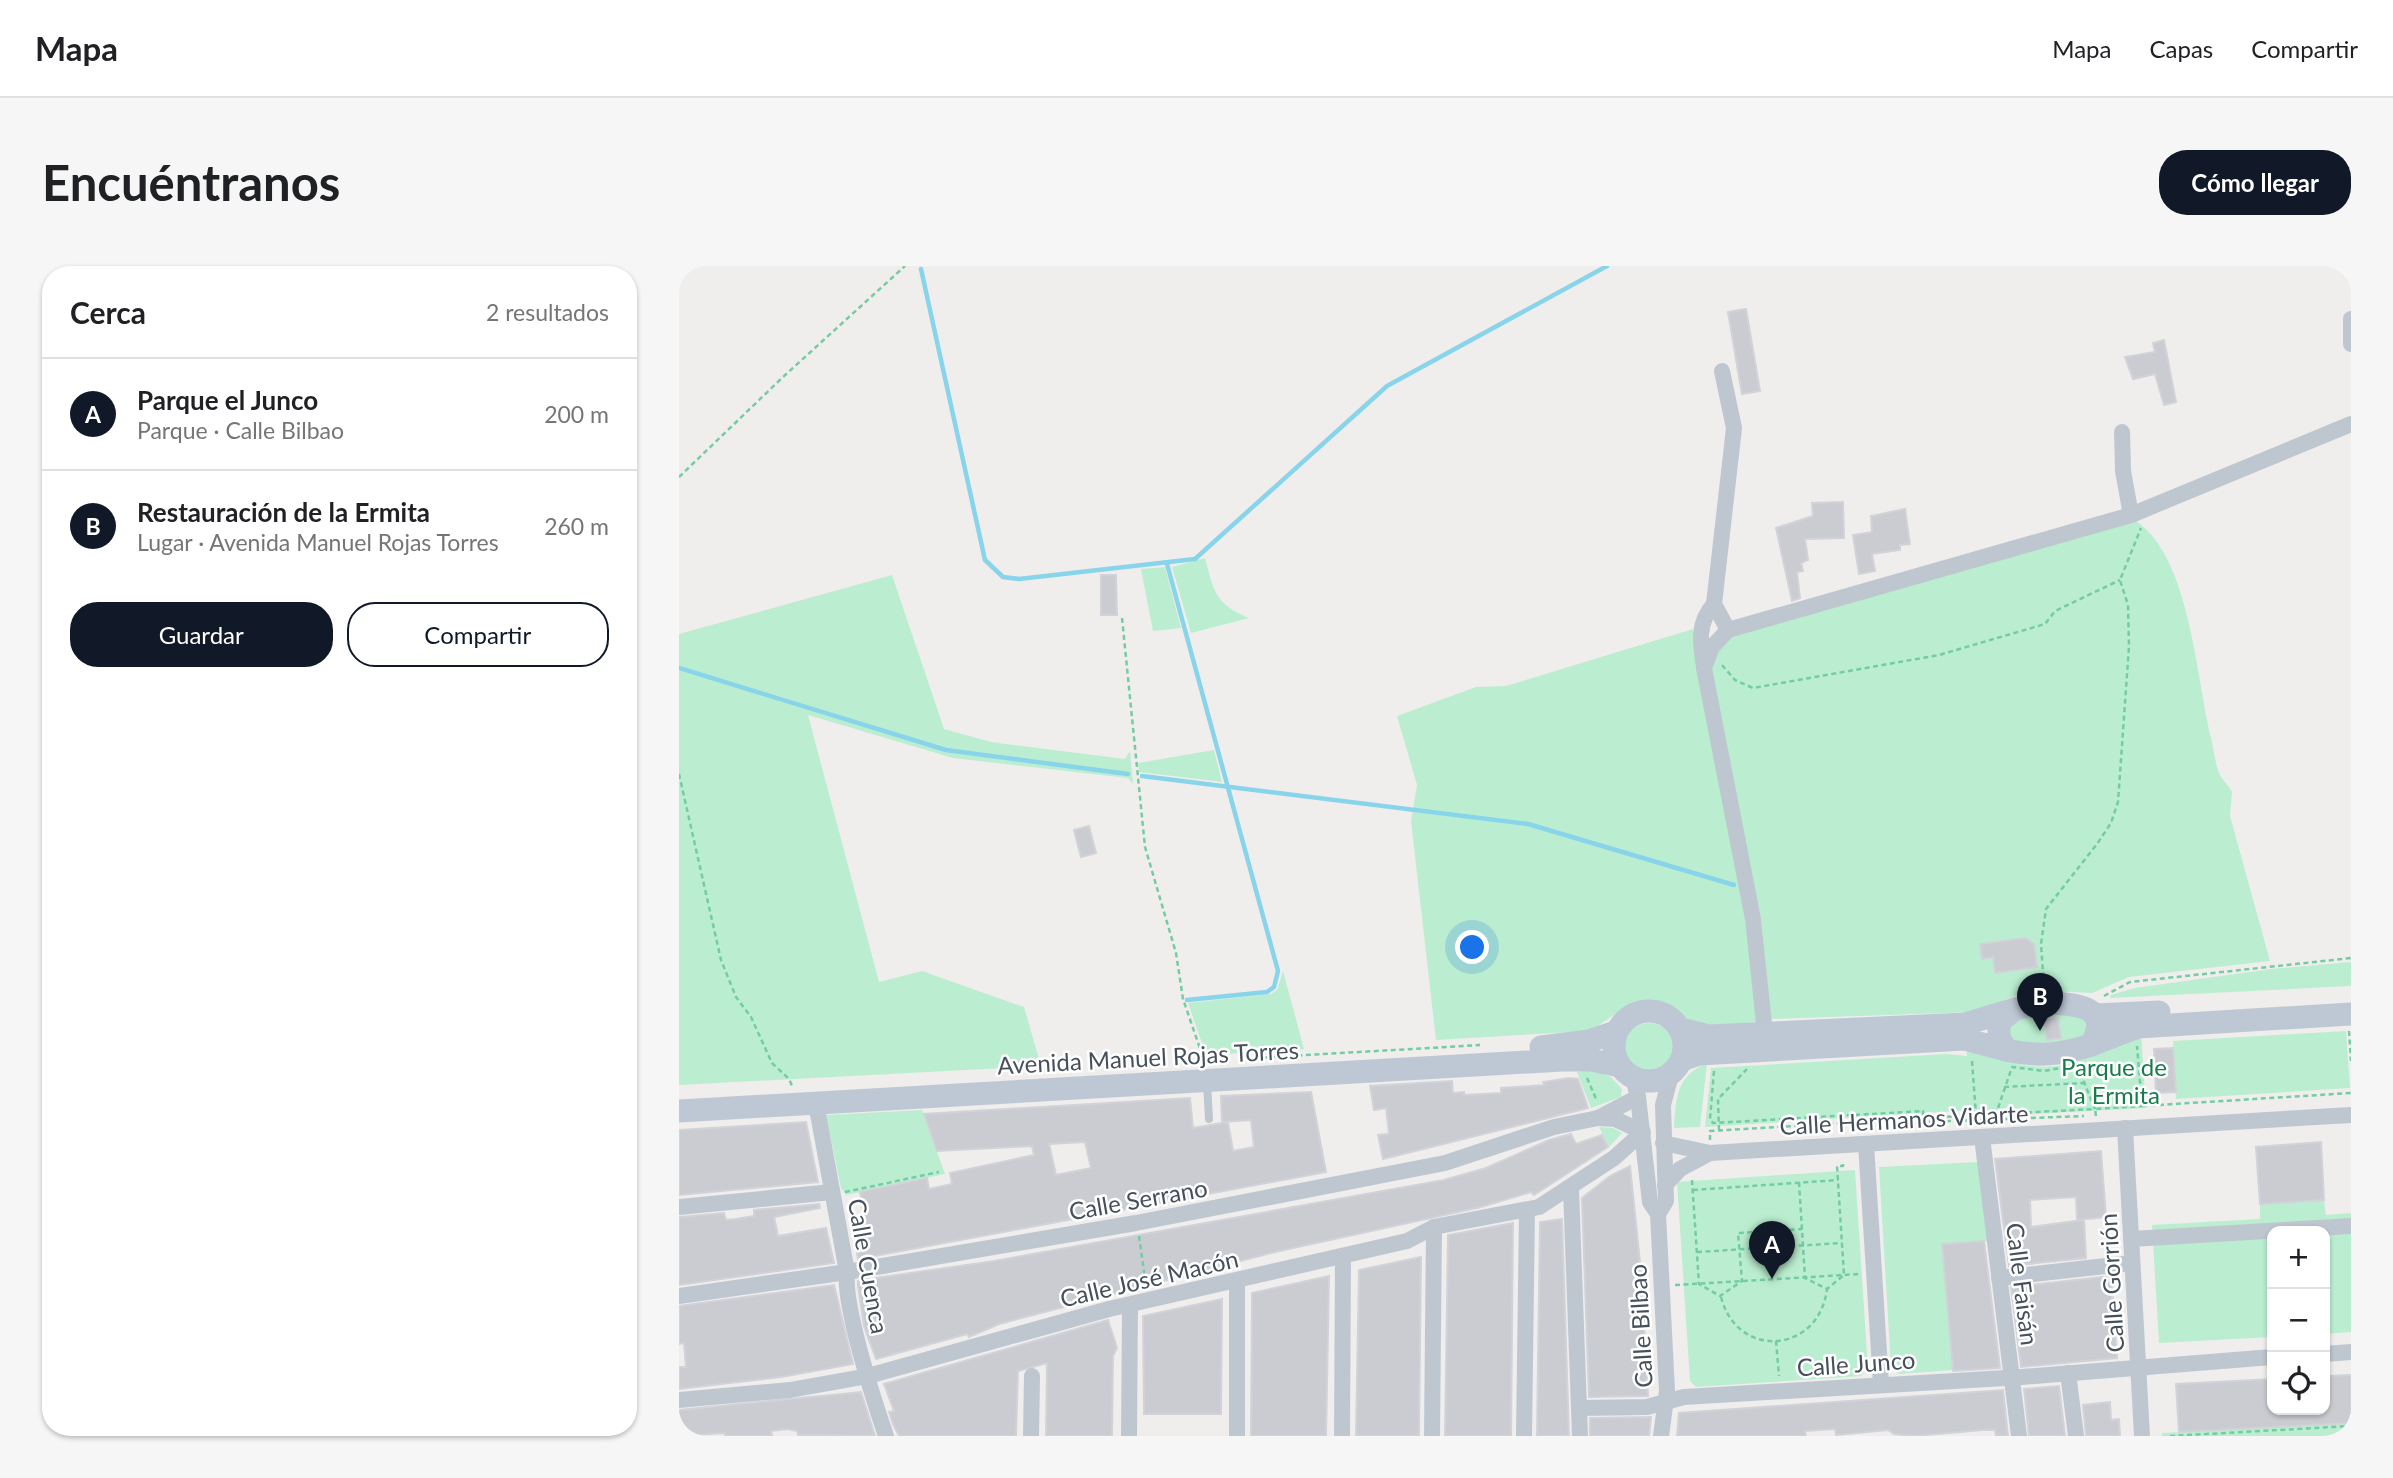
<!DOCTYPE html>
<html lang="es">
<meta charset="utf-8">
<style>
:root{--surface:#fff;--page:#f6f6f6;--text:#202124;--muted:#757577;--line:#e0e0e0;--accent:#111827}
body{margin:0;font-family:Lato,sans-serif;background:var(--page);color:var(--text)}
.controls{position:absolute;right:21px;bottom:21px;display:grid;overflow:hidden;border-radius:14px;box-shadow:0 2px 5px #0004}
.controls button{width:63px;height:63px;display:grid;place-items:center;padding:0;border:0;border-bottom:2px solid var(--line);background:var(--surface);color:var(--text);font:35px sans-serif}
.you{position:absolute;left:794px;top:682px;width:24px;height:24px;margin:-18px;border:5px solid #fff;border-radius:50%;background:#1a73e8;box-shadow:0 0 0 10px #1a73e833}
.badge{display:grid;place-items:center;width:46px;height:46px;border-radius:50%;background:var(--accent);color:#fff;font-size:23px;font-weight:700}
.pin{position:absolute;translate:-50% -58px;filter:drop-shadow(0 2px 4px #0008)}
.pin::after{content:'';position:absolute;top:37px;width:24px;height:21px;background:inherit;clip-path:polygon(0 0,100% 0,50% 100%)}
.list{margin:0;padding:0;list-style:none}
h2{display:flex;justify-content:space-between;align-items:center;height:91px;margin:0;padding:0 28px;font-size:30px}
h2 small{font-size:23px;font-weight:400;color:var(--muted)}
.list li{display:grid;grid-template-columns:46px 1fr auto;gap:21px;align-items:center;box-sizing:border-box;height:112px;padding:0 28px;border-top:2px solid var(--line)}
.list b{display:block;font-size:26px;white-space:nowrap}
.list p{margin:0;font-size:23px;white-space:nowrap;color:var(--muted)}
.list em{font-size:23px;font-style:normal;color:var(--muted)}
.actions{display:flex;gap:14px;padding:21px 28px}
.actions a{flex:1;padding:16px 0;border:2px solid var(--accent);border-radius:28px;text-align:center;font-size:24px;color:var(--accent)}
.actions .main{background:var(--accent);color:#fff}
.icon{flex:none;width:38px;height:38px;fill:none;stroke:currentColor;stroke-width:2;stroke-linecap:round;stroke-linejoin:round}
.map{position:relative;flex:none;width:1672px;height:1170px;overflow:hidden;border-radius:28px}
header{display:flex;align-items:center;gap:42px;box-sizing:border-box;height:98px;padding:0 35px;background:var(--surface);border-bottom:2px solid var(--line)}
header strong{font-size:33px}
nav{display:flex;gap:38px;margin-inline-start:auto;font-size:24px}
.intro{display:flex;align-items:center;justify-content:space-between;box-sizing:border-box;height:168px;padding:0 42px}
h1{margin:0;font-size:49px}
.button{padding:18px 32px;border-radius:28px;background:var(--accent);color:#fff;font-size:24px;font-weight:700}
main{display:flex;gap:42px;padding:0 42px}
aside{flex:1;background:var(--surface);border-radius:28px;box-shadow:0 2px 5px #0004}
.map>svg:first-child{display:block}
.green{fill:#bbeed0}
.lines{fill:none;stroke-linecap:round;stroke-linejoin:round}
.stream{stroke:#88d4eb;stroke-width:4.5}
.building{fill:#caccd2;stroke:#d1d3d9;stroke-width:2;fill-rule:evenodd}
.path{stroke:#74cca2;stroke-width:2.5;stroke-dasharray:5 3.5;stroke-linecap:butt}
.lane{stroke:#bec7d0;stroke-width:8}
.street{stroke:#bec7d0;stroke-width:16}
.secondary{stroke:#bec8d4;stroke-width:23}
.labels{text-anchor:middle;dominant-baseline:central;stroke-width:5;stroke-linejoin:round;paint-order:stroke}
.street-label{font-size:24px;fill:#46505b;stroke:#fff}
.park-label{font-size:24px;fill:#177b4b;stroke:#fff}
</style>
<header>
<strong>Mapa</strong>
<nav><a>Mapa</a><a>Capas</a><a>Compartir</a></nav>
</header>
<div class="intro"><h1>Encuéntranos</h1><a class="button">Cómo llegar</a></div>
<main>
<aside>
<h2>Cerca<small>2 resultados</small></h2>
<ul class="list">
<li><span class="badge">A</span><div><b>Parque el Junco</b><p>Parque · Calle Bilbao</p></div><em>200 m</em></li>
<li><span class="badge">B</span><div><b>Restauración de la Ermita</b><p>Lugar · Avenida Manuel Rojas Torres</p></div><em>260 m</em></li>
</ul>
<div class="actions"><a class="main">Guardar</a><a>Compartir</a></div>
</aside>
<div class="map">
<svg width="1672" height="1170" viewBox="0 0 1672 1170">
<rect width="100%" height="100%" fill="#f0eded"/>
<g class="green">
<path d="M1457,255C1511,291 1517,411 1532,472C1535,484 1536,498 1541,509C1544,515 1550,520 1553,526L1551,550L1591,695L1450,711L1413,727L1351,724L1296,746L1092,753L1082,652L1032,412C1033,394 1038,384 1050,371Z"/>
<path d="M526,292C535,326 536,338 570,352L512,367L493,301Z"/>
<polygon points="486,301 502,362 474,365 462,303"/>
<polygon points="213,309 265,463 312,476 446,493 451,485 454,518 449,512 274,492 129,449 200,716 243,705 345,741 362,800 0,819 0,368"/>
<path d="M1014,363L1064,628L1079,756C1062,757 1041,761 1024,759C1000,755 996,729 960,736C940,740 928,758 908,765L757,774L732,555L738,519L718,450L797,421L827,420Z"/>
<polygon points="535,484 543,516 460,506 459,497"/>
<polygon points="1672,696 1672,720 1431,732 1432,729 1456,722 1592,703"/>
<polygon points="604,705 625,783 527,789 509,737 592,728 598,724"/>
<polygon points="1351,747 1397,749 1409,758 1405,770 1372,782 1334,776 1328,762"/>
<circle cx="970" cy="781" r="24"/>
<polygon points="1667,765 1671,822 1497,833 1494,775"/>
<path d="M1462,767L1467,842L1295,851L1294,844L1026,861L1032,802L1267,788L1288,790L1287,782C1370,812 1384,805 1462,767Z"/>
<path d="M1028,797L1021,861L995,862C997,832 997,810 1028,797Z"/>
<polygon points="913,804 932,811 943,823 942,831 912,842 898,806"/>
<polygon points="243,844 266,908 167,929 162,922 147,849"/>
<polygon points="920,861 934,862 943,867 930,881"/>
<polygon points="1299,896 1308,975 1263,979 1274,1104 1219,1108 1212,1101 1200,901"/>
<polygon points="1176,904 1189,1103 1182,1110 1017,1121 1011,1115 998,916"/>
<polygon points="1645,934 1647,949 1672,947 1672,1066 1646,1068 1646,965 1593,965 1593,1071 1480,1077 1473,959 1581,953 1581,938"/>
<polygon points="1672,1157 1672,1170 1483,1170 1483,1167"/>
</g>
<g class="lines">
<g class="stream">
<polyline points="242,3 306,294 324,311 340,313 516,293 708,120 928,0"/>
<polyline points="488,298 599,705 595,721 588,726 508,734"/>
<polyline points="0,402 267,484 449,508"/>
<polyline points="463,510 849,558 1055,619"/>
</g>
</g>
<g class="building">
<polygon points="1067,43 1081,125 1063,128 1049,46"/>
<polygon points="1485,74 1497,136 1485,139 1476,108 1454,113 1446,91 1476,86 1474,77"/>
<polygon points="1164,236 1165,272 1126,273 1129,294 1122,297 1124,305 1118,306 1121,332 1113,335 1097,262 1134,250 1133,237"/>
<polygon points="1226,243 1231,278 1221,279 1221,284 1193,288 1196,305 1180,308 1174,269 1193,266 1192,250"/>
<polygon points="422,309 437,309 438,349 422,349"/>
<polygon points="410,560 417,587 402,591 395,564"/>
<polygon points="1347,672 1355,678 1358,701 1316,707 1314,691 1303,693 1301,678"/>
<polygon points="1379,752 1382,772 1368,774 1365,753"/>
<polygon points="1494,782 1497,826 1477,827 1475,783"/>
<polygon points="890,812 899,813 909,842 704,893 699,869 710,868 707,842 695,844 691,820 773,815 774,827 785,826 785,829 822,827 822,822 865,819 864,816"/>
<path d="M632,826L647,906L179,993L173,957L186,955L181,926L248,912L250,923L273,918L271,907L355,889L353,880L258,885L245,848L511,832L514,862L549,856L554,885L575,881L572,854L543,856L542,830ZM406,876L412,902L377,909L370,878Z"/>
<polygon points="127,856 139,916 0,929 0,864"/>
<polygon points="892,868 897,878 923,869 929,881 855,929 852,926 802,941 596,986 320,1058 290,1071 288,1068 197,1093 185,1060 179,1020 179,1015 183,1014 315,995 765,914 807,902 870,874"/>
<polygon points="1642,876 1645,934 1581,938 1577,881"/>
<polygon points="1422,885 1427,951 1398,954 1397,931 1351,934 1352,961 1405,954 1407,992 1330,1000 1316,893"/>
<polygon points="951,900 962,1006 969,1130 910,1131 903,932 931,910"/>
<polygon points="140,938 141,942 95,951 99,970 147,962 155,997 0,1019 0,951 45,947 47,954 57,953 75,950 75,944"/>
<polygon points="883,953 890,1170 858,1170 861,956"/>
<polygon points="834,957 832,1170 766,1170 769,969"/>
<polygon points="1305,975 1321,1102 1274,1105 1263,978"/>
<polygon points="742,991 740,1170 677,1170 680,1004"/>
<polygon points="650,1010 647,1170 572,1170 573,1027"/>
<polygon points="1432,1010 1438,1092 1342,1101 1332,1021"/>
<polygon points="155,1019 174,1098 102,1111 0,1123 0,1101 7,1101 5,1077 0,1078 0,1040"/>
<polygon points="543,1033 542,1148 465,1148 464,1050"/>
<polygon points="429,1054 438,1082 434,1090 433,1170 367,1170 368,1097 339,1105 337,1170 220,1170 214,1158 210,1146 215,1145 205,1118"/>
<polygon points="1672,1109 1672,1157 1500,1166 1497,1118 1593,1113 1593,1144 1646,1144 1646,1110"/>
<polygon points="1380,1120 1386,1170 1350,1170 1345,1123"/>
<polygon points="1324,1124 1329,1170 1317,1170 1316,1164 1304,1164 1235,1170 1215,1168 1209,1164 1157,1169 1156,1163 1126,1165 1127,1170 998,1170 1000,1147"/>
<polygon points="182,1126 196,1170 119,1169 118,1165 108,1163 92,1165 93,1170 46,1170 46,1167 0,1170 0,1144"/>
<polygon points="1431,1136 1432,1154 1440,1153 1441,1170 1407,1170 1404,1139"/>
<polygon points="972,1151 970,1170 911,1170 911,1152"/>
</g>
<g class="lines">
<g class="path">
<polyline points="0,211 104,111 226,0"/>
<polyline points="443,352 466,581 497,687 504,733 526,797"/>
<polyline points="1043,399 1056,414 1074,422 1260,389 1366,358 1376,345 1441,314"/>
<polyline points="0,508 42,694 57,731 72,751 93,797 110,813 114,822"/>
<polyline points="1365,720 1362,678 1367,643 1418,578 1432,557 1439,536 1450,380 1449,339 1441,314 1462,262"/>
<polyline points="1425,730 1451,716 1672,692"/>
<path d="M943,749C958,737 976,738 992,747"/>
<polyline points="1670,765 1672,795"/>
<polyline points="559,793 801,779"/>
<polyline points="1293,795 1297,849 1317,848"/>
<polygon points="1398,799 1416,843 1317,848 1333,801 1365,805"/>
<polyline points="1035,805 1031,853 1034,857 1244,845 1244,856 1405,850"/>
<polyline points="908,812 918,835"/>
<polyline points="1325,821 1406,817"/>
<polyline points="1463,840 1672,827"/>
<polyline points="1417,850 1416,843 1463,840 1458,780"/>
<polyline points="1040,864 1039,833 1068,803"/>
<polyline points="1031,874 1031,865 1297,849"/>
<polyline points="1013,914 1020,1018 1041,1030 1063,1015 1059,967 1123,963"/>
<polyline points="1120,916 1126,1012 1148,1023 1165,1009 1158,900 1164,900 1164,895"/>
<polyline points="1014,924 1159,914"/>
<polyline points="166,926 260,906"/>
<polyline points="460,970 467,1019"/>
<polyline points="1018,986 1163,977"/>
<polyline points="996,1019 1181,1008"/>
<path d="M1042,1031C1058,1094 1140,1088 1148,1023"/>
<polyline points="1097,1075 1100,1110"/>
<polyline points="1491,1170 1672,1160"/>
</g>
<polyline class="lane" points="528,817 530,853"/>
<g class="street">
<polyline points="1672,53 1672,78"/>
<polyline points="1043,105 1055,162 1035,338 1049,364"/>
<polyline points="1443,166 1444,205 1452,249"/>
<path d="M1025,401C1021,376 1018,357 1035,338"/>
<polyline points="1086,767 1074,653 1025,402 1033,381 1049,364 1452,249 1672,158"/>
<polyline points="954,812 959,831 971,936 979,948 988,1125 982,1170"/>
<path d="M137,837L168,1006C164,1039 195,1135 207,1170"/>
<polyline points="1446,862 1463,1170"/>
<polyline points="1303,871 1340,1170"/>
<polyline points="984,877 1031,887 1672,849"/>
<polyline points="1187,878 1202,1118"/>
<polyline points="986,919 1001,903 1031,887"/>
<polyline points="892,923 901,1170"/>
<polyline points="0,941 153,926"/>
<polyline points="979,948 987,935 984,839 992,809"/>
<polyline points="1452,973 1672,960"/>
<polyline points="1320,1012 1453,997"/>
<polyline points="0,1030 168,1006 457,957 766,897 875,861 919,852 959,831"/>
<polyline points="1646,1088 1672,1086"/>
<polyline points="1389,1107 1397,1170"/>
<polyline points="0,1134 111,1124 189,1110 430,1043 728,975 755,961 860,941 935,892 964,866 936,853 919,852"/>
<polyline points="900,1142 968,1141 1005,1131 1343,1111 1593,1091"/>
<polyline points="352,1170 353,1110"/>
<polyline points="450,1170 451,1040"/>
<polyline points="558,1170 558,1015"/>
<polyline points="663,1170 664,990"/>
<polyline points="753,1170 755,961"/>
<polyline points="845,1170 848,944"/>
</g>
<g class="secondary">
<path d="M1365,737C1393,738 1435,738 1412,779C1382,789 1358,791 1327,784L1320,771V756L1336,743Z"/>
<circle cx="970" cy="780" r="35"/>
<polyline points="1416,749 1480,746"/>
<polyline points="1002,763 1029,770 1286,758 1336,743"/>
<polyline points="1412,779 1459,761 1672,748"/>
<polyline points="862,781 910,775 937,766"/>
<polyline points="1003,794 1020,788 1285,773 1327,784"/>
<polyline points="0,845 883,794 912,794 941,800"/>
</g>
</g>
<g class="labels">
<g class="street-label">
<text transform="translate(469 791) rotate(-3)">Avenida Manuel Rojas Torres</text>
<text transform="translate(1225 853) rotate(-3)">Calle Hermanos Vidarte</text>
<text transform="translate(459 933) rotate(-10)">Calle Serrano</text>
<text transform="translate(190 1000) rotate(80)">Calle Cuenca</text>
<text transform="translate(470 1012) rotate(-13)">Calle José Macón</text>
<text transform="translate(1432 1017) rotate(-93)">Calle Gorrión</text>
<text transform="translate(1344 1018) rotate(83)">Calle Faisán</text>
<text transform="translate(961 1060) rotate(-93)">Calle Bilbao</text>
<text transform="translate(1177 1097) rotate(-4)">Calle Junco</text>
</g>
<g class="park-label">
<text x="1435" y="800">Parque de<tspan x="1435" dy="28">la Ermita</tspan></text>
</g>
</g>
</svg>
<div class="controls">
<button>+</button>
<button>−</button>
<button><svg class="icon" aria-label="locate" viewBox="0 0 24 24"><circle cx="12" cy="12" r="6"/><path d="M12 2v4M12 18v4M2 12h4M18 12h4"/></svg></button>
</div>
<div class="you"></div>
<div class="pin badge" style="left:1093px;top:1013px">A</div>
<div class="pin badge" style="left:1361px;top:765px">B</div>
</div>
</main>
